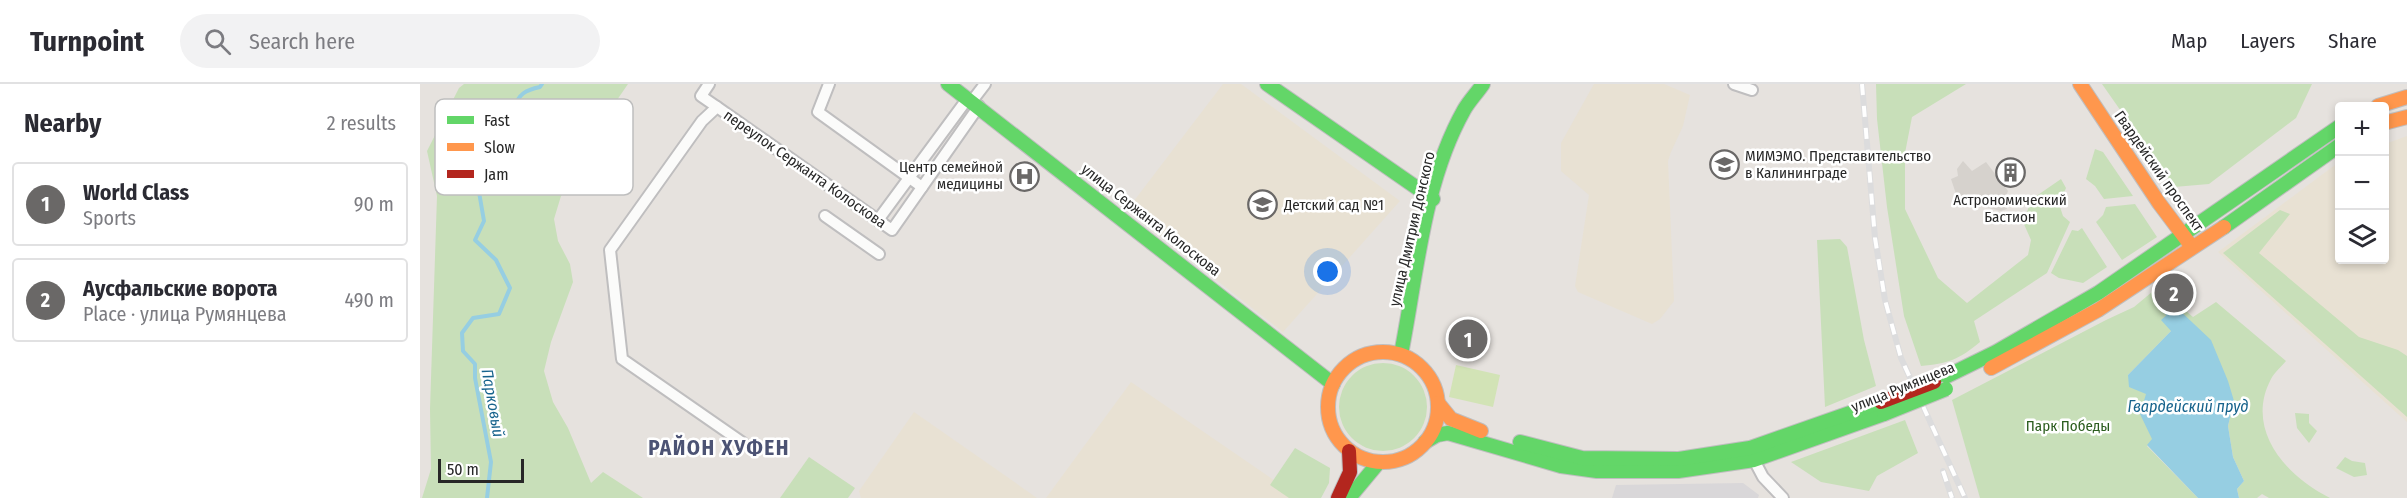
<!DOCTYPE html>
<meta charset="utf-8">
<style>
:root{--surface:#fff;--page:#f2f2f3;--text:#2b2b33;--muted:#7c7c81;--line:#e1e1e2;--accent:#6a6867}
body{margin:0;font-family:"Fira Sans Condensed",sans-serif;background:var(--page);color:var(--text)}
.controls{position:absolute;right:18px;top:18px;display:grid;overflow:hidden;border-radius:6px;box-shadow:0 3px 9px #0003}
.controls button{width:54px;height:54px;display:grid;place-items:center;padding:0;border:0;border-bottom:2px solid var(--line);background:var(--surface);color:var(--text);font:30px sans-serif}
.scale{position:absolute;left:18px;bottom:15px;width:86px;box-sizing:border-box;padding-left:6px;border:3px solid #272727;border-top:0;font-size:16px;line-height:21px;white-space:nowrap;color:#272727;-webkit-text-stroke:4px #fff;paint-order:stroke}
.you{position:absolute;left:908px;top:188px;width:21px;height:21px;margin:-15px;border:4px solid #fff;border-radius:50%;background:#1a73e8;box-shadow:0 0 0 9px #1a73e833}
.badge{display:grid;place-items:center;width:39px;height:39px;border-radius:50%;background:var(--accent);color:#fff;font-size:20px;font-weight:700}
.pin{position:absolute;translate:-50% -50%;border:3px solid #fff;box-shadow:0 2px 6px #0006}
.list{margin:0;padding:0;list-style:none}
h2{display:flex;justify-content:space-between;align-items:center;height:78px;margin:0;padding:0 24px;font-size:26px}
h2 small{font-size:20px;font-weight:400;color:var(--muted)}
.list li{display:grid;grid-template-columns:39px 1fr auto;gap:18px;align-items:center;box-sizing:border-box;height:84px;margin:0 12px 12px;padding:0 12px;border:2px solid var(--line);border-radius:6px}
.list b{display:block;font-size:22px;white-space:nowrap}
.list p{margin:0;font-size:20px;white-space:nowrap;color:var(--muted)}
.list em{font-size:20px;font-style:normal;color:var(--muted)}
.icon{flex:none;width:33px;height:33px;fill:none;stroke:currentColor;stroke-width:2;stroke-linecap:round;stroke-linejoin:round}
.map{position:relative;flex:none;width:1987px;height:414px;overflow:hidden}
header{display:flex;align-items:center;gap:36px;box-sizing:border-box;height:84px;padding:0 30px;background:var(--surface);border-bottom:2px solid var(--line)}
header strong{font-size:28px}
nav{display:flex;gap:33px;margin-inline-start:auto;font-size:21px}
.search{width:420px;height:54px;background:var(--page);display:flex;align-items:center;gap:15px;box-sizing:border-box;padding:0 21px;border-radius:33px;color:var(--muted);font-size:22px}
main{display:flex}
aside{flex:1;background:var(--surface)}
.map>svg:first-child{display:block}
.industrial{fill:#d9d7d9}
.education{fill:#e8e1d3}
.green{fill:#c8dfb9}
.pitch{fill:#d2e3b6}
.plaza{fill:#d6d2cd}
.water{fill:#96cee2}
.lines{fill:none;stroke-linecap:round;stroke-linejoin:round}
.stream{stroke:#96cee2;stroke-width:4}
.street-casing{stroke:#bfbebf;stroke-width:14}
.fast-casing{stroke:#bfbebf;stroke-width:16}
.slow-casing{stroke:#bfbebf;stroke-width:16}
.jam-casing{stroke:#bfbebf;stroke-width:16}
.street{stroke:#fbfbfa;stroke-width:10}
.fast{stroke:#63d668;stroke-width:14}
.slow{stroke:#ff974d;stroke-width:14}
.jam{stroke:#b3261e;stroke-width:14}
.rail-casing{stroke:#dcdcdd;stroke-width:6}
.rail{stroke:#fff;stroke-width:4;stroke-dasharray:11;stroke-linecap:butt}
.fast-bridge-casing{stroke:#c3c1c0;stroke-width:16;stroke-linecap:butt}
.jam-bridge-casing{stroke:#c3c1c0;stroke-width:16;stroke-linecap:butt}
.fast-bridge{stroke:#63d668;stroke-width:14}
.jam-bridge{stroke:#b3261e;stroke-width:14}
.labels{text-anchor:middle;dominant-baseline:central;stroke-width:5;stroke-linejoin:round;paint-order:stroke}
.poi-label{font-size:15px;fill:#272727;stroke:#fff;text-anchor:start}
.street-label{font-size:15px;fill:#272727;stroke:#fff}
.park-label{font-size:15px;fill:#2b5d1e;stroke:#fff}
.water-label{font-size:16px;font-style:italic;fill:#17638c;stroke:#fff}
.district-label{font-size:21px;font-weight:bold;letter-spacing:1.5px;fill:#4c5374;stroke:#fff}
.key{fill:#fff;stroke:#bebebe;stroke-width:1.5}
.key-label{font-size:16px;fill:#272727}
</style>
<header>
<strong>Turnpoint</strong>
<div class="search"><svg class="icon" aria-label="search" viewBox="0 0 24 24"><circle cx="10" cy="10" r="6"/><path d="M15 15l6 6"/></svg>Search here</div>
<nav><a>Map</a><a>Layers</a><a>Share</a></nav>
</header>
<main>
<aside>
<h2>Nearby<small>2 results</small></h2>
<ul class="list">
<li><span class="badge">1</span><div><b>World Class</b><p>Sports</p></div><em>90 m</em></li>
<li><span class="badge">2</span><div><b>Аусфальские ворота</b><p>Place · улица Румянцева</p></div><em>490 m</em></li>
</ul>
</aside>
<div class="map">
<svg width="1987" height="414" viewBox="0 0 1987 414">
<rect width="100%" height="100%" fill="#e6e2de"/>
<polygon class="industrial" points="1323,399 1339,411 1338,414 1192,414 1196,401"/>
<g class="education">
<polygon points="803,0 821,0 980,117 863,248 707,126"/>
<polygon points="1174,0 1244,0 1270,11 1263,42 1251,68 1248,77 1254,217 1240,235 1232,240 1158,208 1155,202 1169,111 1141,87 1141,59"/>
<polygon points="1987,52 1987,338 1798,168 1919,78 1920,176 1964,176 1965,60"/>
<polygon points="711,298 880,414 626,414"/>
<polygon points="494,328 593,397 617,414 441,414 439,407"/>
</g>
<g class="green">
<polygon points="44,0 208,0 186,32 159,96 141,112 134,135 138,157 150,180 153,198 131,258 124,287 133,318 148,344 171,399 183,388 223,414 2,414 11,385 10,325 17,112 7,67 39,4"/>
<path d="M1456,0H1546L1492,33L1485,69V125L1518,194L1547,219L1608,171L1611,156L1603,138L1612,115L1641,95L1646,104L1639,120L1643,132L1650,138L1627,189L1554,237L1560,258C1540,275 1527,280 1501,282L1484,232L1467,123L1457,35Z"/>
<polygon points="1682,0 1892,0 1876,34 1789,100 1754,103"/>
<polygon points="1675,65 1683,68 1713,112 1684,115 1675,102 1666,95"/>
<polygon points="1715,120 1737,153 1702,176 1676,138 1683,131 1686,123"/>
<polygon points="1860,126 1870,130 1839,169 1939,253 1978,266 1987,272 1987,333 1803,169"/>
<polygon points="1662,144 1687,183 1663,199 1639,194 1631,189 1652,146 1658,147"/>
<polygon points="1420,155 1427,163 1444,256 1456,302 1405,323 1397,156"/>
<path d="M1738,203L1773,233L1796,218L1866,277C1861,283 1854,289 1851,295C1824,346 1867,393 1910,414H1849L1842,410L1837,414H1819L1817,405L1824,397L1813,373L1808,342L1814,317L1751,247L1708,291L1727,309L1721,330L1733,355L1727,362L1778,414H1560L1532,316L1686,236L1714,223Z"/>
<circle cx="963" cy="323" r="44"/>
<polygon points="1875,329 1889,330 1889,339 1897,347 1889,359 1877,344"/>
<polygon points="1485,336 1498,369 1457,392 1449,407 1401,398 1371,378"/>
<polygon points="875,364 910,384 909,399 901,414 869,414 850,401"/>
<polygon points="389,373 435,404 428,414 360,414"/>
<polygon points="1925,373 1932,377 1945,379 1947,391 1934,393 1916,384"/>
</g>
<polygon class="pitch" points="1036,281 1080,291 1073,323 1029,313"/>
<polygon class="plaza" points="1543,77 1552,87 1566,78 1588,107 1584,116 1587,125 1581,127 1569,124 1564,119 1559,124 1553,123 1542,118 1536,110 1531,95 1538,92 1537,85"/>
<polygon class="water" points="1756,223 1791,256 1808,297 1814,317 1808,342 1813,373 1824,397 1817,405 1819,414 1778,414 1727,361 1732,355 1720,330 1726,310 1709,303 1708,291 1751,247 1741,236"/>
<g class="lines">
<g class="stream">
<polyline points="1742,224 1748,230"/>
<path d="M67,414L71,378L55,294V280L43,267L42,249L53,234L79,230L90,204L76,176L55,156L64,137L59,108L50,84L57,60L65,54L93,51L98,39L93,25C99,10 105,6 120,3L122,0"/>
</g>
<defs>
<g id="street">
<polyline points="289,0 281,12 297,23"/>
<polyline points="409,0 398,28 502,103"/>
<polyline points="1314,0 1332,6"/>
<polyline points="552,17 565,0"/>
<polyline points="405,132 459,170"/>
<polyline points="458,136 548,14"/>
<polyline points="323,359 202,275 190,166 282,37 297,23 472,146 559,22"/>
<polyline points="1334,376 1343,393 1363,414"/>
</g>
<g id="fast">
<polyline points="528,0 913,300"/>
<polyline points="847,0 1013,115"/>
<polyline points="1804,143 1920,61"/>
<path d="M981,270C997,190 1003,99 1044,26C1049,17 1057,9 1063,0"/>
<polyline points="1523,294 1576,268 1678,209 1920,42"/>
<polyline points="1005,358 1017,351 1028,349 1141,382 1177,387 1258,387 1334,376 1464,330"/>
<polyline points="1100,358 1162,374 1259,375 1330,364 1461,318"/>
<polyline points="929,414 959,378"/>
</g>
<g id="slow">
<polyline points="1660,0 1739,119 1769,159"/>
<polyline points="1958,22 1987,13"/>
<polyline points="1964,39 1987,33"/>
<circle cx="963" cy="323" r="55"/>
<polyline points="1571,284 1678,226 1804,143"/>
<polyline points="1018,319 1031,335 1061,347"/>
</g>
<polyline id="jam" points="918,414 930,388 929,367"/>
</defs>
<use href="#street" class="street-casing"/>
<use href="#fast" class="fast-casing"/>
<use href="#slow" class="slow-casing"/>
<use href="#jam" class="jam-casing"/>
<use href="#street" class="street"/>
<use href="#fast" class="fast"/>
<use href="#slow" class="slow"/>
<use href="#jam" class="jam"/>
<defs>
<g id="rail">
<polyline points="1442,0 1455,154 1465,216 1481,274 1545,414"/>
<polyline points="1523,387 1532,414"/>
</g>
</defs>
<use href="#rail" class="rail-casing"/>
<use href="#rail" class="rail"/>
<defs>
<polyline id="fast-bridge" points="1464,330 1526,305"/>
<polyline id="jam-bridge" points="1461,318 1514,298"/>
</defs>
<use href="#fast-bridge" class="fast-bridge-casing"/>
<use href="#jam-bridge" class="jam-bridge-casing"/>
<use href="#fast-bridge" class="fast-bridge"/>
<use href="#jam-bridge" class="jam-bridge"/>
</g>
<defs>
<symbol id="university-ring" viewBox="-11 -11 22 22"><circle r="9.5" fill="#fff" stroke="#6a6867" stroke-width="1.5"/><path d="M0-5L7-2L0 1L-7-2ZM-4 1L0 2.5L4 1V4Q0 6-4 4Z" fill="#6a6867"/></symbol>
<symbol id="building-ring" viewBox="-11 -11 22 22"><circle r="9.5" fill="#fff" stroke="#6a6867" stroke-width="1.5"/><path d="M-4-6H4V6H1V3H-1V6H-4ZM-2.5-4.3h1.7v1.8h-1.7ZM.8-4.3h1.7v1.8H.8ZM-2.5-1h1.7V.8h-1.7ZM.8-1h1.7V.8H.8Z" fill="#6a6867"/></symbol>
<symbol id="hospital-ring" viewBox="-11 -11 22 22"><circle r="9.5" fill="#fff" stroke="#6a6867" stroke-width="1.5"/><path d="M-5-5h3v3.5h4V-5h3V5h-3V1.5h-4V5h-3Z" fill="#6a6867"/></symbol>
<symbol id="school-ring" viewBox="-11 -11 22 22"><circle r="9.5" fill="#fff" stroke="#6a6867" stroke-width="1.5"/><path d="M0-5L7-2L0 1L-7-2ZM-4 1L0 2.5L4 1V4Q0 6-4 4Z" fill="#6a6867"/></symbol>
</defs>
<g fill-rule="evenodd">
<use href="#university-ring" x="1288" y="64" width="33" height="33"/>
<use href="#building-ring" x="1574" y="72" width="33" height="33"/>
<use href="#hospital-ring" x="588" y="76" width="33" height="33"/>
<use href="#school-ring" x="826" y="104" width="33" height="33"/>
</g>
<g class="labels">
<g class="poi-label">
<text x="1325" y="72">МИМЭМО. Представительство<tspan x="1325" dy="17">в Калининграде</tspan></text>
<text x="583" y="83" text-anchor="end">Центр семейной<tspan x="583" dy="17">медицины</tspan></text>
<text x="1590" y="116" text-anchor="middle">Астрономический<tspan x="1590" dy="17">Бастион</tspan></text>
<text x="864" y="121">Детский сад №1</text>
</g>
<g class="street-label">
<text transform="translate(385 85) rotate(35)">переулок Сержанта Колоскова</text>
<text transform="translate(1739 87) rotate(55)">Гвардейский проспект</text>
<text transform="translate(731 136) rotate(38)">улица Сержанта Колоскова</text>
<text transform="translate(992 145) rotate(-77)">улица Дмитрия Донского</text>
<text transform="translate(1483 303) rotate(-22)">улица Румянцева</text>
</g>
<g class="park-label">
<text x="1648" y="342">Парк Победы</text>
</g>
<g class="water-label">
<text transform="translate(73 319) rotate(80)">Парковый</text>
<text x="1768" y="322">Гвардейский пруд</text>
</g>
<g class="district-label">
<text x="299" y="364">РАЙОН ХУФЕН</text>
</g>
</g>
<rect x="15" y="15" width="198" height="96" rx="9" class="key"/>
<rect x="27" y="32" width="27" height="8" fill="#63d668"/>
<rect x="27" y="59" width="27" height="8" fill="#ff974d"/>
<rect x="27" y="86" width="27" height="8" fill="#b3261e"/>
<g class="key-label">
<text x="64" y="42">Fast</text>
<text x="64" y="69">Slow</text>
<text x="64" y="96">Jam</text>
</g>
</svg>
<div class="controls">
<button>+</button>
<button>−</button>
<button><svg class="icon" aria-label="layers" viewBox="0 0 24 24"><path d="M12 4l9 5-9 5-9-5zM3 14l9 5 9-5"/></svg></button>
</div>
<div class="scale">50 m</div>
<div class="you"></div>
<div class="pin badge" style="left:1048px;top:255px">1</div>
<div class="pin badge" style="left:1754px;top:209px">2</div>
</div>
</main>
